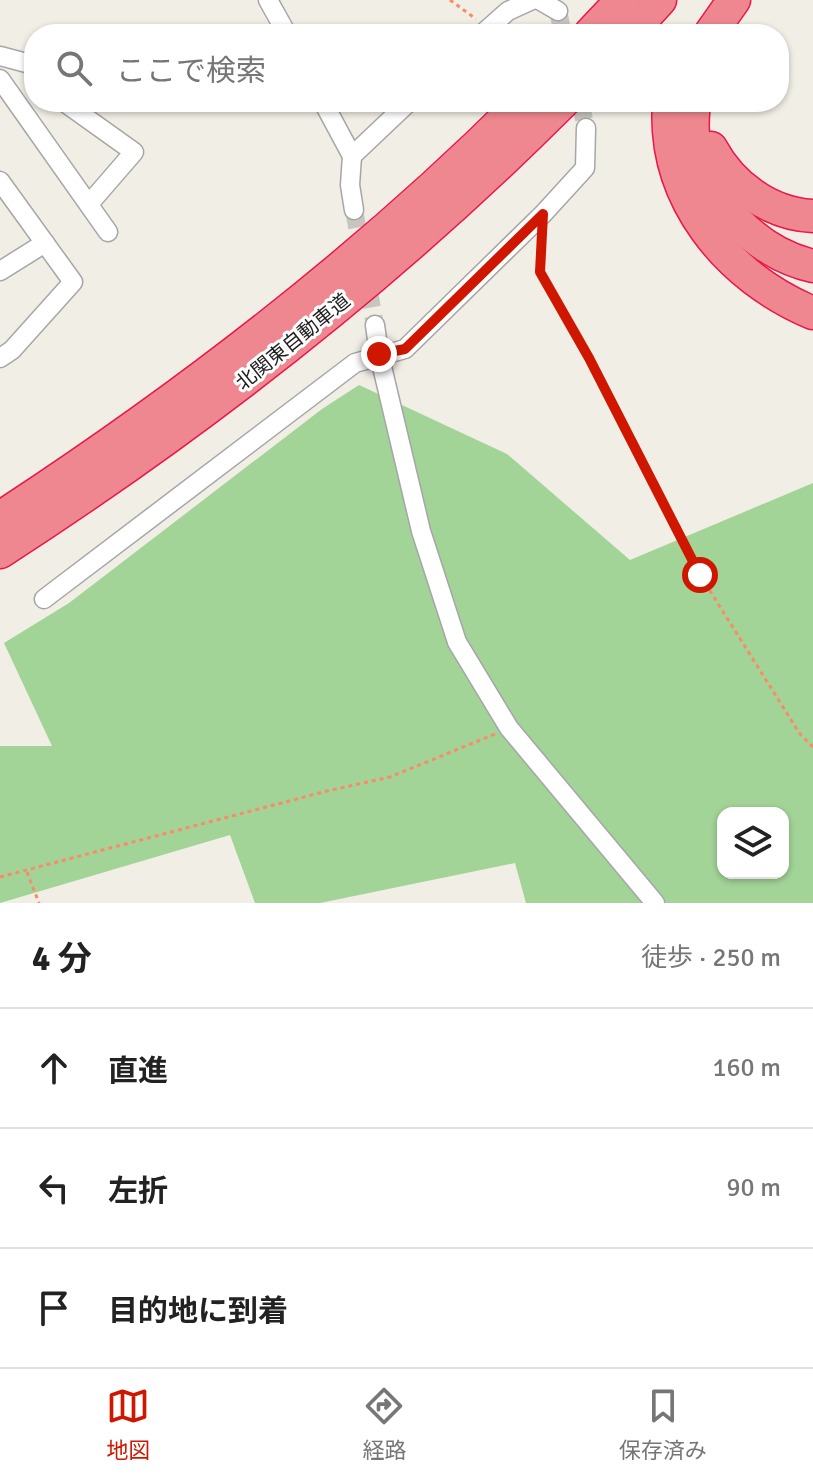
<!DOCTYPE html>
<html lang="ja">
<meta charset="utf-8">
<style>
:root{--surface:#fff;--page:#f2f2f2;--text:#222;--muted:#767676;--line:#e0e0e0;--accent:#cf1700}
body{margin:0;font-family:Signika,"Noto Sans JP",sans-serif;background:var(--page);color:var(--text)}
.controls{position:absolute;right:24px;bottom:24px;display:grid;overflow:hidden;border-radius:16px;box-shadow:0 2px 6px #0004}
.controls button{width:72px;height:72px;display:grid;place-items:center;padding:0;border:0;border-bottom:2px solid var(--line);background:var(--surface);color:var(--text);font:40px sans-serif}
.stop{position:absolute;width:24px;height:24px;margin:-18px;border:6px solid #cf1700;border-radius:50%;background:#fff}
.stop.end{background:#cf1700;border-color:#fff;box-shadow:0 2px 8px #0008}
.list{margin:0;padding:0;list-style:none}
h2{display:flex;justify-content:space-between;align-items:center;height:104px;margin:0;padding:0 32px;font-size:34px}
h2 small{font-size:26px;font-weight:400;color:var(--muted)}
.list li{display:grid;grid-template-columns:52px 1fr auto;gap:24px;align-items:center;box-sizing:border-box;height:120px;padding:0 32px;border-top:2px solid var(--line)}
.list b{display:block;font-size:30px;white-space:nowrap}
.list em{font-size:26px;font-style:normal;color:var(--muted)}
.icon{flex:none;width:44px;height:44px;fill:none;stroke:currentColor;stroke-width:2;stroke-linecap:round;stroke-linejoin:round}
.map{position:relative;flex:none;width:813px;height:903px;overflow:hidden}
.search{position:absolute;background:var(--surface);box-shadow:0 2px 6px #0004;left:24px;right:24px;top:24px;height:88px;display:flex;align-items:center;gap:20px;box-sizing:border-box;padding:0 28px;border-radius:32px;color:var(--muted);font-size:30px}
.sheet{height:464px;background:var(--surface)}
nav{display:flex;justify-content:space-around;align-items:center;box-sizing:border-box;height:112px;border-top:2px solid var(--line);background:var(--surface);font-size:22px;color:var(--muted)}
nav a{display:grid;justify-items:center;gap:4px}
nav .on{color:var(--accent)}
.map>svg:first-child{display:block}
.forest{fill:#a2d397;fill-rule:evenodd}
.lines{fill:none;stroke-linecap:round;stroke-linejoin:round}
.minor-tunnel{stroke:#c7c5bd;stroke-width:18;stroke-dasharray:18 9;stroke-linecap:butt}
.minor-casing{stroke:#a6a6a6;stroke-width:21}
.motorway-casing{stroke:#e91848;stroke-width:35}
.path{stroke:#ff8868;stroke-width:3;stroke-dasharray:4 4;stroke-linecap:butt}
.minor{stroke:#fff;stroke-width:18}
.motorway{stroke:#ee878f;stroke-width:32}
.route{stroke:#cf1700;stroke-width:10}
.labels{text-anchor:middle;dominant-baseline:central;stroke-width:6;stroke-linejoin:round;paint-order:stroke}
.street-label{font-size:20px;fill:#1f1f1f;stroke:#fff}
</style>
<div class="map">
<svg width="813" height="903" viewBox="0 0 813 903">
<rect width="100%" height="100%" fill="#f1eee5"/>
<path class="forest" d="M359,385L507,454L630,560L813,483V903H526L515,863L320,903H255L230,835L0,903V746H52L4,643L69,603L322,409ZM723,813H783V873H723Z"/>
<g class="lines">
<g class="minor-tunnel">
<polyline points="558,11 563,34"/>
<polyline points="580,102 586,128"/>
<polyline points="354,210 375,325"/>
</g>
<defs>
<g id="minor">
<polyline points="268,0 287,34"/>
<polyline points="539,0 558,11"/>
<polyline points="482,34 508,11 532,0"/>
<polyline points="0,56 34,65"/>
<polyline points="0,79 108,232"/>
<polyline points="64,102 134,152 89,204"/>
<polyline points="323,102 352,156 350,185 354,210"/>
<polyline points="352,156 409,102"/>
<polyline points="0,181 73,282 12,350 0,358"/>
<polyline points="0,271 45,243"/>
<polyline points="375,325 379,354 421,531 457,642 509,728 655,903"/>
<polyline points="44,599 355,363 405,349 543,214 585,168 586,128"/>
</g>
<g id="motorway">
<polyline points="590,34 622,0"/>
<polyline points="629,34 660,0"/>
<polyline points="710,34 734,0"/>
<path d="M669,102C662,198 727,277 813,313"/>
<path d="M694,102C693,114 691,128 694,140C705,199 754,252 813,266"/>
<path d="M711,148C731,185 769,214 813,216"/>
<path d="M0,518C187,396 364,260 522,102"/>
<path d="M0,552C203,421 392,273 563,102"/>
</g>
</defs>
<use href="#minor" class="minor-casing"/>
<use href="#motorway" class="motorway-casing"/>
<g class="path">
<polyline points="450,0 476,19"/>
<polyline points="542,241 540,272 589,358 700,575 800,734 813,747"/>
<polyline points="27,872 39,903"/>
<polyline points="0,877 327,791 390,777 495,734"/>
</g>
<use href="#minor" class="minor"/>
<use href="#motorway" class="motorway"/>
</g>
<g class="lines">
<polyline class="route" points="379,354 405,349 543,214 540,272 589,358 700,575"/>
</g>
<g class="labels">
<g class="street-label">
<text transform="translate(293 342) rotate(-39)">北関東自動車道</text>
</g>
</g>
</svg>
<div class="controls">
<button><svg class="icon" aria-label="layers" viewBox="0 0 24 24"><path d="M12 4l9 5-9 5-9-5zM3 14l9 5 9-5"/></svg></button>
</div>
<div class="stop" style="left:700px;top:575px"></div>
<div class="stop end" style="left:379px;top:354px"></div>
<div class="search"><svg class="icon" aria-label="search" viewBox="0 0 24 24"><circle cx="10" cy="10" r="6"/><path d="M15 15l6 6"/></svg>ここで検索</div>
</div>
<section class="sheet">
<h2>4 分<small>徒歩 · 250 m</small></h2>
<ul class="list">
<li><svg class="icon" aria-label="ahead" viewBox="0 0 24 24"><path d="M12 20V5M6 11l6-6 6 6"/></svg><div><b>直進</b></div><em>160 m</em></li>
<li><svg class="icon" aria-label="left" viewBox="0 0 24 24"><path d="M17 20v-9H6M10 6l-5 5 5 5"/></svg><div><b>左折</b></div><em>90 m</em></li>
<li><svg class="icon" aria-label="arrive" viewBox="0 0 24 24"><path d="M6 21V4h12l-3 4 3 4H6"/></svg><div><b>目的地に到着</b></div></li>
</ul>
</section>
<nav>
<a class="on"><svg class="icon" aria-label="map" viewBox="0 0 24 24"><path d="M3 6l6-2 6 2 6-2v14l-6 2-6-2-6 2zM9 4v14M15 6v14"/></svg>地図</a>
<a><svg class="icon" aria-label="directions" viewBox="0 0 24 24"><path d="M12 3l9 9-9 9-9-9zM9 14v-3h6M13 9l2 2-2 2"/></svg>経路</a>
<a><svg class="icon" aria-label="saved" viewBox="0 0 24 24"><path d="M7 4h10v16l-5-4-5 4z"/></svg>保存済み</a>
</nav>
